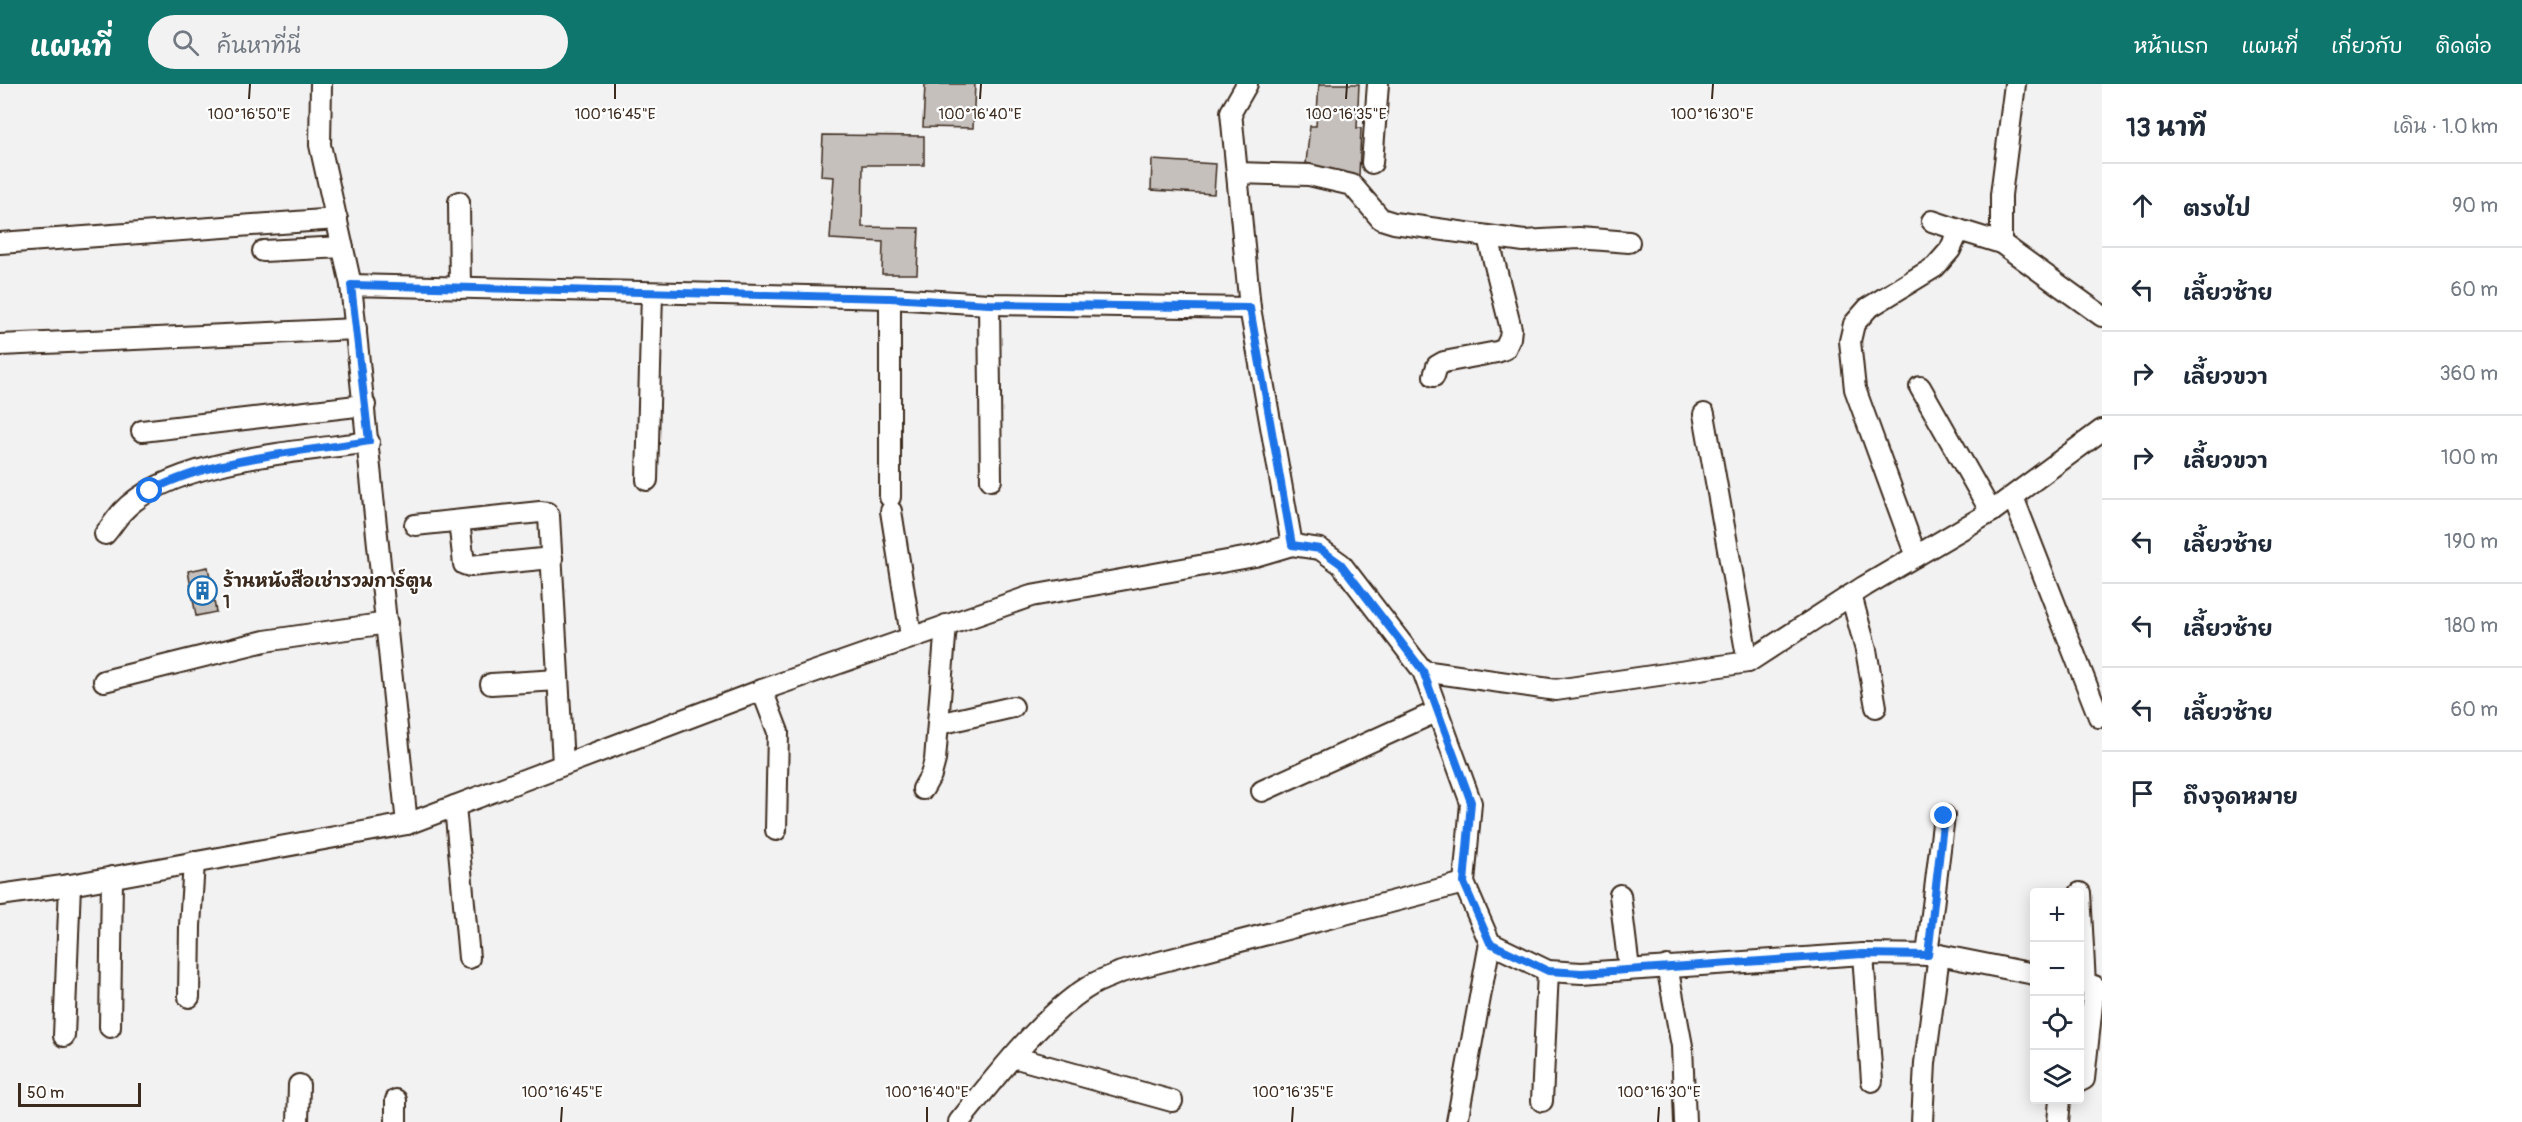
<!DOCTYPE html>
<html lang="th">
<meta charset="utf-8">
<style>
:root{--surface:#fff;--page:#f2f2f3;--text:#1f2937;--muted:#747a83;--line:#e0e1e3;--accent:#0f766e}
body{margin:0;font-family:Pangolin,"Playpen Sans Thai",sans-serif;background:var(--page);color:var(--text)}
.controls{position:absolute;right:18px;bottom:18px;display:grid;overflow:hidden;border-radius:6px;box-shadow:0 3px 15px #0003}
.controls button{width:54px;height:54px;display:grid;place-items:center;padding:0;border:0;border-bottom:2px solid var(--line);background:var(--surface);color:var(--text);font:30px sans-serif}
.scale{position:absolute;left:18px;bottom:15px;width:123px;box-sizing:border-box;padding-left:6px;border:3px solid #3b2a1e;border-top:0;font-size:16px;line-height:21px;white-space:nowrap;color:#3b2a1e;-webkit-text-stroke:4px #fff;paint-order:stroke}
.stop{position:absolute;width:18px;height:18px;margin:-14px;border:4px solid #1a73e8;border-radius:50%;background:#fff}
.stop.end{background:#1a73e8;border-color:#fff;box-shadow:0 2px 6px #0008}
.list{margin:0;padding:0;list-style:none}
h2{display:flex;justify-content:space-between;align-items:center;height:78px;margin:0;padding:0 24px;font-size:26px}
h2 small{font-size:20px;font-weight:400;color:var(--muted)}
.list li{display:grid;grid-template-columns:39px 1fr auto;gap:18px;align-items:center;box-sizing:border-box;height:84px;padding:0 24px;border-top:2px solid var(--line)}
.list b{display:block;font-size:22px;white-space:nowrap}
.list em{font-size:20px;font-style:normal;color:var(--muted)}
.icon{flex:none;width:33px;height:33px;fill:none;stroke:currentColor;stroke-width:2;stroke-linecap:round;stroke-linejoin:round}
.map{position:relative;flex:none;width:2102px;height:1038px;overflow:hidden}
header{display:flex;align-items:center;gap:36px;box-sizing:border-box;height:84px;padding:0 30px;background:var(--accent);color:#fff}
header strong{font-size:28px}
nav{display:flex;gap:33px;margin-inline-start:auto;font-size:21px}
.search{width:420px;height:54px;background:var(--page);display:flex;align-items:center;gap:15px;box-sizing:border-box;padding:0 21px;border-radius:33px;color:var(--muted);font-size:22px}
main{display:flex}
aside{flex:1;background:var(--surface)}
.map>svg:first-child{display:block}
.building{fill:#c6c0bd;stroke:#3b2a1e;stroke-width:1.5}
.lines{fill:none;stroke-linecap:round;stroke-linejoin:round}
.minor-casing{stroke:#3b2a1e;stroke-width:24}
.minor{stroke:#fff;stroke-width:20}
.route{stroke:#1a73e8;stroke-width:8}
.ticks{fill:none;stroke:#3b2a1e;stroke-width:2}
.labels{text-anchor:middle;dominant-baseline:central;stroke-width:4.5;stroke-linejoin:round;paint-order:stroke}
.poi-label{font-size:18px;font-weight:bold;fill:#3b2a1e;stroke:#fff;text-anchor:start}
.ticks-label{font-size:15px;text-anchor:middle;fill:#3b2a1e;stroke:#fff;stroke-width:4.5;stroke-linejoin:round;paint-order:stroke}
</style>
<header>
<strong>แผนที่</strong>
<div class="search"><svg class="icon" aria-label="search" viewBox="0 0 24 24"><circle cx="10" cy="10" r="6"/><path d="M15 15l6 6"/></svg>ค้นหาที่นี่</div>
<nav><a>หน้าแรก</a><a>แผนที่</a><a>เกี่ยวกับ</a><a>ติดต่อ</a></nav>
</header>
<main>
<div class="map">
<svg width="2102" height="1038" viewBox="0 0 2102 1038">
<rect width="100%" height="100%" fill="#f3f2f2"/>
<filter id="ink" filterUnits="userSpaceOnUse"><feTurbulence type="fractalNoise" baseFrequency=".0167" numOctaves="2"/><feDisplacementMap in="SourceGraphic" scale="12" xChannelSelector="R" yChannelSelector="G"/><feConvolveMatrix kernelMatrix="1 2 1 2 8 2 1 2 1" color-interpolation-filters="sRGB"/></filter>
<g filter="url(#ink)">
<g class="building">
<polygon points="925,0 975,0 973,44 923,43"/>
<polygon points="1319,0 1359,0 1357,44 1361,44 1359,92 1306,79 1310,42 1316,42"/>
<polygon points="823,51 924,52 924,81 863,81 862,143 919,144 917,190 882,190 883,158 830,155 834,93 821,92"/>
<polygon points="1152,76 1216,80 1214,110 1151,106"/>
<polygon points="208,483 216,528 196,532 188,487"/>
</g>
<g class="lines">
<defs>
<g id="minor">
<polyline points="321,0 320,61 351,201"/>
<polyline points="2015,0 2001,111 2001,159 2102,232"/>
<polyline points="1372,79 1378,0"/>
<polyline points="1237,89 1309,91 1352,101 1381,135 1394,139 1524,157 1579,154 1629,158"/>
<polyline points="459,118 460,204"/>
<polyline points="1932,137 1959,146"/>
<polyline points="0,159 337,135"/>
<polyline points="263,167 343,163"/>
<polyline points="890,214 890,413"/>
<polyline points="989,220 991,396"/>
<polyline points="0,261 356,245"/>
<polyline points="1434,292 1437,282 1444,278 1497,268 1505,265 1510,254 1511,245 1488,153"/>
<polyline points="1920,303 1991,428"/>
<polyline points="1704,330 1748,578"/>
<polyline points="142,347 365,321"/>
<polyline points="647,396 652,209"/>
<polyline points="2013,413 2099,633"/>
<polyline points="891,427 911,552"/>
<polyline points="459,437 464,480 470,482 552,474"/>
<polyline points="415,441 540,428 547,429 549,432 563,680"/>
<path d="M105,450C111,443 116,435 122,428C171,375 299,368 369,358"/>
<polyline points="1292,461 1320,465 1341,480 1423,587 1471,719 1464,799 1490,859 1548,887 1582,889 1863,870 1939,871 2034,890"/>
<polyline points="1916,472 1855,305 1850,257 1854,240 1868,224 1935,183 1950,166 1959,146 2001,159"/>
<polyline points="1851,511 1866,566 1876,623"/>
<polyline points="1423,587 1556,606 1748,578 1865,502 1991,428 2102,346"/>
<polyline points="104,597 265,557 387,539"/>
<polyline points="491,600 558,596"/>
<polyline points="762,606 778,648 776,746"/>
<polyline points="939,640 1013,623"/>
<polyline points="923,705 931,691 935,676 946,541"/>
<polyline points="1262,707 1438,627"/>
<polyline points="455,722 469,874"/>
<polyline points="407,740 351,201 890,214 989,220 1250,224"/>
<polyline points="2080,809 2085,900"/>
<polyline points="0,811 70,801 407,740 762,606 1031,512 1255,472 1292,461 1250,224 1231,28 1247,0"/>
<polyline points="1620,811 1629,885"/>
<polyline points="1863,870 1872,997"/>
<polyline points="1927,871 1944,732"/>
<polyline points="1667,882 1682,962 1685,1038"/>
<polyline points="189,913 190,842 194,778"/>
<polyline points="110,943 112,793"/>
<polyline points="64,952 70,801"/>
<polyline points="1013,973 1172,1017"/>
<polyline points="2080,997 2084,995 2094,902"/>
<polyline points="396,1016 396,1038"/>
<polyline points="1542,1017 1548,887"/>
<polyline points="298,1038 299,1001"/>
<path d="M959,1038C994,995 1047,925 1095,899C1103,895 1112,892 1121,888L1464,799"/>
<polyline points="1457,1038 1490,859"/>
<polyline points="1922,1038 1925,979 1939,871"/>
<polyline points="2058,1038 2060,1016"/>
</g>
</defs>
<use href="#minor" class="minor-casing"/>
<use href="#minor" class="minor"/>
</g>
</g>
<g class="lines" filter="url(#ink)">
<path class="route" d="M150,407C216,373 296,369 369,357L351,201L890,214L989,220L1250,224L1292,461L1320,465L1341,480L1423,587L1471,718L1464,799L1490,859L1548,887L1582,889L1863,870L1928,871L1944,732"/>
</g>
<path class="ticks" d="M249,15L250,0M615,15V0M980,15L981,0M1346,15L1347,0M1712,15L1713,0M561,1038L562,1023M927,1038V1023M1292,1038L1293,1023M1658,1038L1659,1023"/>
<defs>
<symbol id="building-ring" viewBox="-11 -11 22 22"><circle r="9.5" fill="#fff" stroke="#1f6fb2" stroke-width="1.5"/><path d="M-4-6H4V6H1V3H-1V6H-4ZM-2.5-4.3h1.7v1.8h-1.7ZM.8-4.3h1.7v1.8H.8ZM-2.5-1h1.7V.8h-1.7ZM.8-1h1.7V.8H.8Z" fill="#1f6fb2"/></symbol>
</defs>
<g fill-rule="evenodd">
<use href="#building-ring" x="186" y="490" width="33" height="33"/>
</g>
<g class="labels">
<g class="poi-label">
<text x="223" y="497">ร้านหนังสือเช่ารวมการ์ตูน<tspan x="223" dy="21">1</tspan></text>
</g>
</g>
<g class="ticks-label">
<text x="249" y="35">100°16'50"E</text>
<text x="615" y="35">100°16'45"E</text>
<text x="980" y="35">100°16'40"E</text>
<text x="1346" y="35">100°16'35"E</text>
<text x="1712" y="35">100°16'30"E</text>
<text x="562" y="1013">100°16'45"E</text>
<text x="927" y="1013">100°16'40"E</text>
<text x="1293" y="1013">100°16'35"E</text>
<text x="1659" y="1013">100°16'30"E</text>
</g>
</svg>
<div class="controls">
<button>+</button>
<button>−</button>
<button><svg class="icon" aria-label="locate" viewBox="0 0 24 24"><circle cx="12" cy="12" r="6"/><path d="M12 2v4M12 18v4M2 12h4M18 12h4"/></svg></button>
<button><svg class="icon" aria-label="layers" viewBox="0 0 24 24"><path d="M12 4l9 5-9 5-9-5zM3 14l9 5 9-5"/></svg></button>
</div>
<div class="scale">50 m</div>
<div class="stop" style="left:150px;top:407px"></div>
<div class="stop end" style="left:1944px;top:732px"></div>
</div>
<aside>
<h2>13 นาที<small>เดิน · 1.0 km</small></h2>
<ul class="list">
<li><svg class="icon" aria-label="ahead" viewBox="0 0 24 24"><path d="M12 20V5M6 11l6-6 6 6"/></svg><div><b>ตรงไป</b></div><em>90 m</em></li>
<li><svg class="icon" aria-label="left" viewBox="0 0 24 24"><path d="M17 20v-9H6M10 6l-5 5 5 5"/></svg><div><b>เลี้ยวซ้าย</b></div><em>60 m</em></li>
<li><svg class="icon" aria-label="right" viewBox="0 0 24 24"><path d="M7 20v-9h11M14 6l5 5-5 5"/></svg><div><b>เลี้ยวขวา</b></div><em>360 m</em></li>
<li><svg class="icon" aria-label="right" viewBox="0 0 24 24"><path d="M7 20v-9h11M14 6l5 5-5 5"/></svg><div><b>เลี้ยวขวา</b></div><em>100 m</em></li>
<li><svg class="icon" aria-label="left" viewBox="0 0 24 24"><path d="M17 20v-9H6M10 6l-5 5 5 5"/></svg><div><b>เลี้ยวซ้าย</b></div><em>190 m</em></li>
<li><svg class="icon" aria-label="left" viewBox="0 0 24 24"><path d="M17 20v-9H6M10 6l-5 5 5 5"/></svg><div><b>เลี้ยวซ้าย</b></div><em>180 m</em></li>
<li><svg class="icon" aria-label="left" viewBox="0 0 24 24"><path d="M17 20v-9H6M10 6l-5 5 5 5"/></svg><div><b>เลี้ยวซ้าย</b></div><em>60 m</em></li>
<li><svg class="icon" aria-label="arrive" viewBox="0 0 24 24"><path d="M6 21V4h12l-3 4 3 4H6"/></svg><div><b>ถึงจุดหมาย</b></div></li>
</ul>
</aside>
</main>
